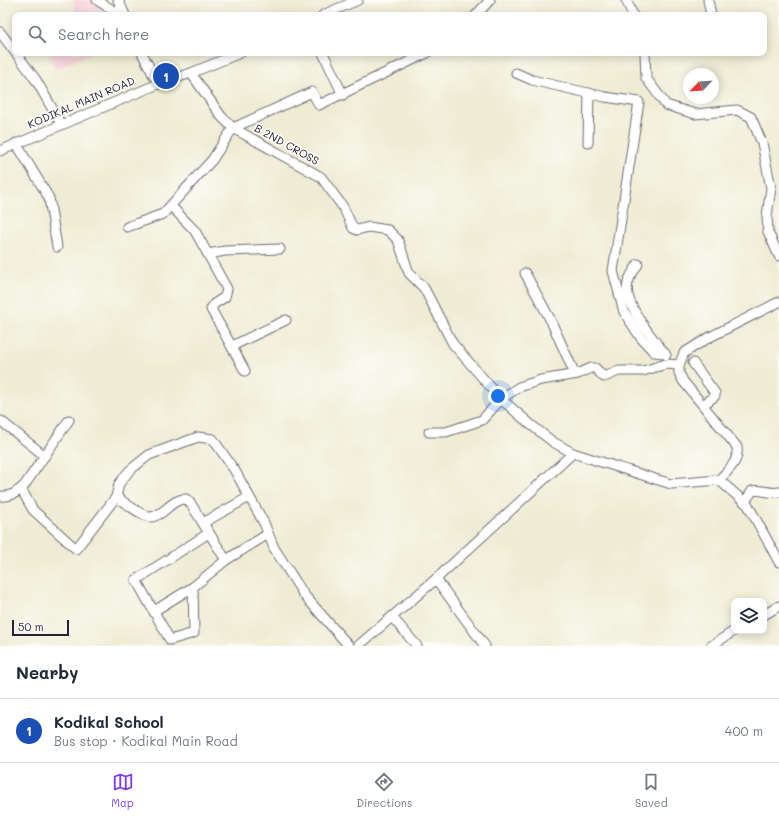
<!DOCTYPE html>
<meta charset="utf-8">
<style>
:root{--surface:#fff;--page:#f2f2f3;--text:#1f2937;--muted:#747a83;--line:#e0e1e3;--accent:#7c3aed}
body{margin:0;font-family:Mali,sans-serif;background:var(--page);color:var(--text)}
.controls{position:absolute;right:12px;bottom:12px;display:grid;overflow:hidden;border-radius:8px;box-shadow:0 2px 10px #0003}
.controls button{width:36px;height:36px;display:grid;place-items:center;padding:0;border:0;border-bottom:1px solid var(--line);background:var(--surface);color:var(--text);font:20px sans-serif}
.compass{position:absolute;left:683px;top:68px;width:36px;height:36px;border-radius:50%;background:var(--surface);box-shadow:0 2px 10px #0003;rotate:245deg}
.scale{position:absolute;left:12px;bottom:10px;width:57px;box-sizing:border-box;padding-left:4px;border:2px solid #22223b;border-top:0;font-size:11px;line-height:14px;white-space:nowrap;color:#22223b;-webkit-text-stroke:3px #fdfcf7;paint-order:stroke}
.you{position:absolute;left:498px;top:396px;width:14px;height:14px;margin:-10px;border:3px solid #fff;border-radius:50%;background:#1a73e8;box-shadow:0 0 0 6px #1a73e833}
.badge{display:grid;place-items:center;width:26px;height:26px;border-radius:50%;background:var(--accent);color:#fff;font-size:13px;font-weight:700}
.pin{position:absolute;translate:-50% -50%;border:2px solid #fff;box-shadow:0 1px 4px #0006}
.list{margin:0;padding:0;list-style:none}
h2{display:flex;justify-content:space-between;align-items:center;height:52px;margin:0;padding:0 16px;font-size:17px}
h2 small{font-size:13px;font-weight:400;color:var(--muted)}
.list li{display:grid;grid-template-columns:26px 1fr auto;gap:12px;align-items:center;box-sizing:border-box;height:64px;padding:0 16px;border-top:1px solid var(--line)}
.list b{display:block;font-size:15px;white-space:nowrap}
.list p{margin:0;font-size:13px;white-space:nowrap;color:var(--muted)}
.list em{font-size:13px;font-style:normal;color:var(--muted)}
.icon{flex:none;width:22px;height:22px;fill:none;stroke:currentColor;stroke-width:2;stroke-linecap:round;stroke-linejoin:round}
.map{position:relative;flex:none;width:779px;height:646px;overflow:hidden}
.search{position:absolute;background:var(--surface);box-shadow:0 2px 10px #0003;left:12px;right:12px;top:12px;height:44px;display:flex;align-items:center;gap:10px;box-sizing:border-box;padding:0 14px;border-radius:8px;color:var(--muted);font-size:15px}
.sheet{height:116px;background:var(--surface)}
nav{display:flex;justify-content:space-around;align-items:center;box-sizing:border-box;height:56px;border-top:1px solid var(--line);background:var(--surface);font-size:11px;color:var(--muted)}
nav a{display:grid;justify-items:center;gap:2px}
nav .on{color:var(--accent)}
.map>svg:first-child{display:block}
.built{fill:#f6cfd8}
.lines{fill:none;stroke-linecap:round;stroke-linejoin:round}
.minor-casing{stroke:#6a6971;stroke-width:11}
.minor{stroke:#fff;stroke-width:9}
.labels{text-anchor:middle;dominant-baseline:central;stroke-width:3.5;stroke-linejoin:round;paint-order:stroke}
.street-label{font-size:11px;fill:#22223b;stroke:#fdfcf7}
</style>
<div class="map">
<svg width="779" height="646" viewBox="0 0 779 646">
<rect width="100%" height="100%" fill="#fdfcf7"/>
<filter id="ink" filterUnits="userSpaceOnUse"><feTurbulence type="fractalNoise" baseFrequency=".025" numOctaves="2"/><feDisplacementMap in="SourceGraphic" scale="8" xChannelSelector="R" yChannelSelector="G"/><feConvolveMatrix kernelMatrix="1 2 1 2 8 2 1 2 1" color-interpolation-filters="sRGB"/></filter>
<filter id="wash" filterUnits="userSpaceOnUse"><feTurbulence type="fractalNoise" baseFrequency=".012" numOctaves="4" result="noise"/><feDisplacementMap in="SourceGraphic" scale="16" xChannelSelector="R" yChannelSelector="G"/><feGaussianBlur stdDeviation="0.9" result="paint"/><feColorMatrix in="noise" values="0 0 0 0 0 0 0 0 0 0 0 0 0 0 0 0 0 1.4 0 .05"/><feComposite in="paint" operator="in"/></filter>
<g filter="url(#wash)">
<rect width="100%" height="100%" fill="#efecd4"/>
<g class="built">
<polygon points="74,0 92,0 113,15 75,15"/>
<polygon points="48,53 93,53 55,69"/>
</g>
</g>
<g filter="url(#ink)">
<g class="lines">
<defs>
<g id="minor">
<polyline points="97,0 120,15"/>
<polyline points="118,0 125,15"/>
<polyline points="626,0 633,15"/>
<polyline points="708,0 711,15"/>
<polyline points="323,15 358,0"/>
<polyline points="476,15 490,0"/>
<polyline points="0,32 15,52"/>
<polyline points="16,53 36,80 61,124"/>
<polyline points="142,53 158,84"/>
<polyline points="323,53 343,95"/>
<polyline points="645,53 646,78 666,105 695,114 737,110 751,117 762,143 771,188 767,216 768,232 779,256"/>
<path d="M191,73L221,116L233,128L321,177L343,207L353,228L357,230L369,227L388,230L398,240L409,273L424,288L453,344L501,399L530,424L553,442L573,453L671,484L719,480C729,469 739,462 737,447L683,381L679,373V365L684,353L708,338L779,302"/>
<polyline points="516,73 532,80 605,97 639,102 613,271 624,312 641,338 654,352 664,353"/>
<polyline points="16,143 49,198 57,247"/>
<polyline points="588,143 589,93"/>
<polyline points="0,151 158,84 191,73 240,53"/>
<polyline points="171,206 195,231 227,289 225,297 214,304 211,309 245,371"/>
<polyline points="127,227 163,214 212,160 233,128 312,92 319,105 427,53"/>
<polyline points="208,254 225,251 280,249"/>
<path d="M638,264C635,270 629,276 628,283C622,303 654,340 666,355"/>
<polyline points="525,273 550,319 575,374"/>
<polyline points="232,346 286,320"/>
<polyline points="693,363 715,393 715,396 703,405"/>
<polyline points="1,421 45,456"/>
<polyline points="429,432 446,432 482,420 501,399 519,387 541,380 578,374 591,368 595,368 604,377 619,371 643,371 666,364 679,365"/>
<polyline points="719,480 748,505 779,562"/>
<polyline points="21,489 33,510 76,549 116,497 119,484 129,471 149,455 198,437 213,439 235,471 264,523 274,548 304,595 349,646"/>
<path d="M0,496C11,497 16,493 24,486L69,420"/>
<path d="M116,497C123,501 142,516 149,517C163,518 171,498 186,499L191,504L226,560"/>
<path d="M745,502L752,491C762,489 769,494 779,492"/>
<polyline points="203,523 249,497"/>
<polyline points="209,533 136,580 170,640 194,633 193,587 226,560 268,534"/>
<polyline points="436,579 485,646"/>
<polyline points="154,611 193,587"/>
<polyline points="764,615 779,606"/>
<polyline points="392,617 417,646"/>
<polyline points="358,646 436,579 573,453"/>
<polyline points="711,646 734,631"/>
</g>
</defs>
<use href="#minor" class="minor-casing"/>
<use href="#minor" class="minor"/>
</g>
</g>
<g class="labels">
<g class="street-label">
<text transform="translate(81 102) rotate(-23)">KODIKAL MAIN ROAD</text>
<text transform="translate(287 144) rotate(29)">B 2ND CROSS</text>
</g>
</g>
</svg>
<div class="controls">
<button><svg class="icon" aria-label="layers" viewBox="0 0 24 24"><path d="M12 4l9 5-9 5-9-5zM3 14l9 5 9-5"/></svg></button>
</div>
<svg class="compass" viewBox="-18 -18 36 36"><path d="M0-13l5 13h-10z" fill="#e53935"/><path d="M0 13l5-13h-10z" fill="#747a83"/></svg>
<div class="scale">50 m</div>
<div class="you"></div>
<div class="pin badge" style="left:166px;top:76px;background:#1a4fb4">1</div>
<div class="search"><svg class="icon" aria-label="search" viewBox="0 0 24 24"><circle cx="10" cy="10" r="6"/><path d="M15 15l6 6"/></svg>Search here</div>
</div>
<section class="sheet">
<h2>Nearby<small></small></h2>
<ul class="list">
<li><span class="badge" style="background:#1a4fb4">1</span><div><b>Kodikal School</b><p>Bus stop · Kodikal Main Road</p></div><em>400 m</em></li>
</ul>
</section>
<nav>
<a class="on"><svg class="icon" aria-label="map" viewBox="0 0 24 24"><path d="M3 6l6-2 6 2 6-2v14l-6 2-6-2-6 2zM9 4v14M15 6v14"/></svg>Map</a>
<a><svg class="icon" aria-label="directions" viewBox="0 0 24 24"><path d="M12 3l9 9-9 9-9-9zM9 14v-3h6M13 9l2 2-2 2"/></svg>Directions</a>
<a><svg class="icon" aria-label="saved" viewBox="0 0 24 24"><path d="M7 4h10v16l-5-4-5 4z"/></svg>Saved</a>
</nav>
